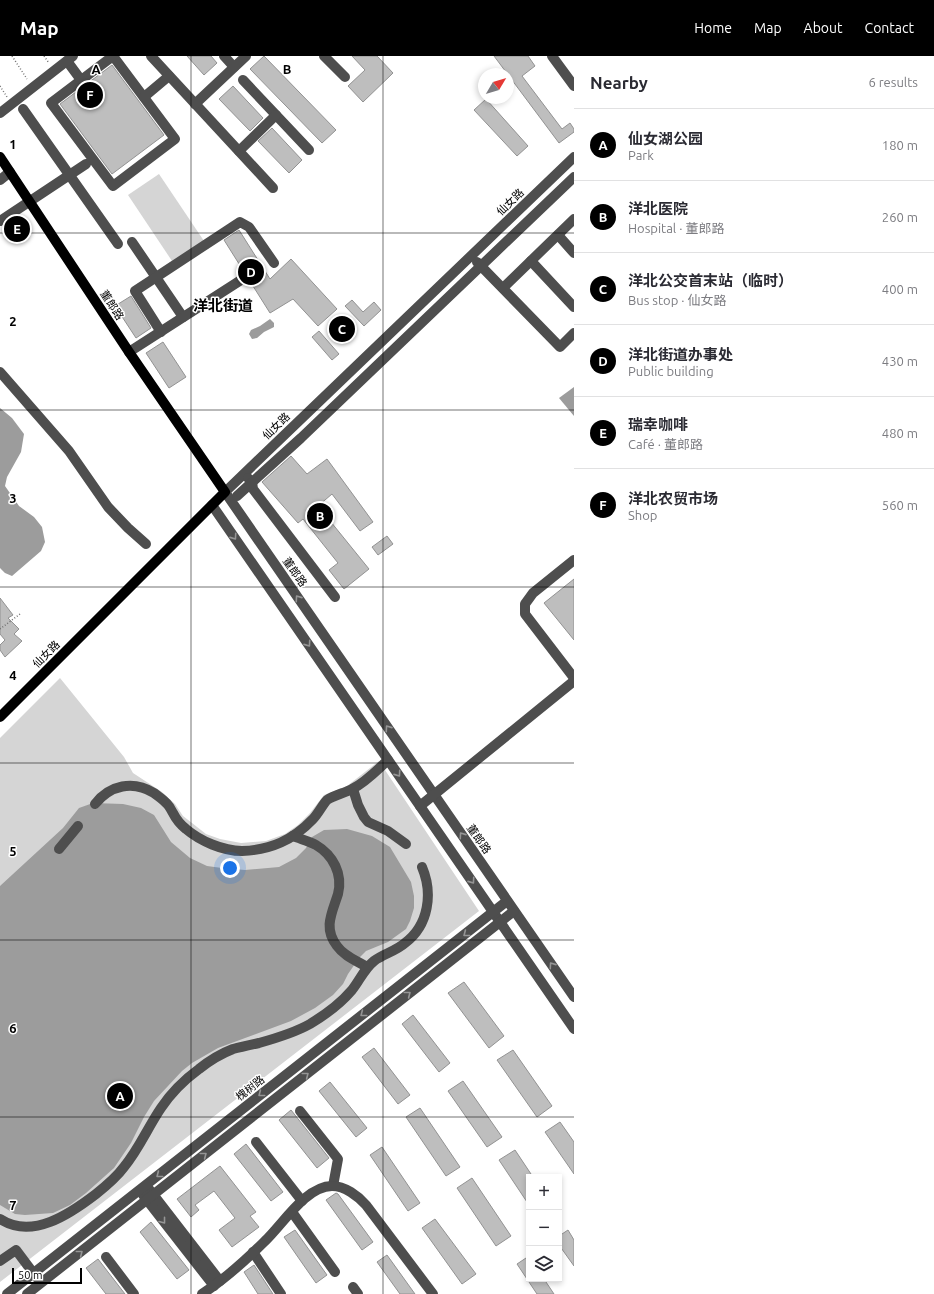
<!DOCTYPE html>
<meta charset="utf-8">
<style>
:root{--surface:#fff;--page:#f2f2f3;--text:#2b2b33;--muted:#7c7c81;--line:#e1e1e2;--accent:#000}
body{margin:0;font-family:Ubuntu,"Noto Sans SC",sans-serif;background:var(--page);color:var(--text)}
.controls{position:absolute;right:12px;bottom:12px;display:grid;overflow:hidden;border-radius:0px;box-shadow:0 2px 6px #0003}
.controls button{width:36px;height:36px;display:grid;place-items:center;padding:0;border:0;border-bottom:1px solid var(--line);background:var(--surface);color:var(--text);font:20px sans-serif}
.compass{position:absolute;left:478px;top:12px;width:36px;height:36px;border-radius:50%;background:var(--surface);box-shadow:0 2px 6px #0003;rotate:52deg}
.scale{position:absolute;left:12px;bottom:10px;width:70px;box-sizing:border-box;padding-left:4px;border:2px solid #000;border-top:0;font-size:11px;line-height:14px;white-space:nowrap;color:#000;-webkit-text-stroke:3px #fff;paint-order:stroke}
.you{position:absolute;left:230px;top:812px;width:14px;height:14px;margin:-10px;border:3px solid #fff;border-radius:50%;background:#1a73e8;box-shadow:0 0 0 6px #1a73e833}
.badge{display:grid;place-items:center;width:26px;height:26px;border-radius:50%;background:var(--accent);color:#fff;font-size:13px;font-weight:700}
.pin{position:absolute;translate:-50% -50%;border:2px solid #fff;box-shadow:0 1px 4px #0006}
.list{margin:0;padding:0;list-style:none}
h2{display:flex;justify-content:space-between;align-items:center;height:52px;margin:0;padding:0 16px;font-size:17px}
h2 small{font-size:13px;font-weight:400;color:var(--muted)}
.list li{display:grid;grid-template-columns:26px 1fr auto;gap:12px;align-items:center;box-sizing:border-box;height:72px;padding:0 16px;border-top:1px solid var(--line)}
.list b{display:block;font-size:15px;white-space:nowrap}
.list p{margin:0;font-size:13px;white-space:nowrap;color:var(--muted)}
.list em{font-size:13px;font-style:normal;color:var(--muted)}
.icon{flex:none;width:22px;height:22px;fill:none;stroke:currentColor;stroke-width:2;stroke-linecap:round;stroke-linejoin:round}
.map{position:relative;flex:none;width:574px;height:1238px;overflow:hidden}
header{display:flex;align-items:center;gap:24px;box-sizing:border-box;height:56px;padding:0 20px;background:var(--accent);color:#fff}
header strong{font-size:19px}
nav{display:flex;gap:22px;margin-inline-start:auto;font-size:14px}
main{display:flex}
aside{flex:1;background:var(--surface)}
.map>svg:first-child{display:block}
.green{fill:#d5d5d5}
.water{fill:#9c9c9c}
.building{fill:#bebebe;stroke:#929292}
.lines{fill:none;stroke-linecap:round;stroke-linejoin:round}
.path{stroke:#707070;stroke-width:1.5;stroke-dasharray:1 2;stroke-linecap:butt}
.minor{stroke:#4e4e4e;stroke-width:10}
.major{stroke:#000;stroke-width:10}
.oneway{stroke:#959595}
.grid{fill:none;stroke:#000;stroke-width:1;stroke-opacity:0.55}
.labels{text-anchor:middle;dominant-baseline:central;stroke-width:3;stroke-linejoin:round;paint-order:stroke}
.street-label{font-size:11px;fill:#000;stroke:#fff}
.district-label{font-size:15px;font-weight:bold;fill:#000;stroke:#fff}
.grid-label{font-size:13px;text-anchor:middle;font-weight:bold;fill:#000;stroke:#fff;stroke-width:3;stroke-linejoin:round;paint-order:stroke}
</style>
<header>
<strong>Map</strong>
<nav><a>Home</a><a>Map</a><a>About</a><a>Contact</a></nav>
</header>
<main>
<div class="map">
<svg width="574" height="1238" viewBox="0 0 574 1238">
<rect width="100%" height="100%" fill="#fff"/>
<g class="green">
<polygon points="159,118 204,185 172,205 128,139"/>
<polygon points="60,622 124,701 133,717 162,736 175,748 183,760 192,767 206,778 220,783 241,787 266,785 285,778 298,769 310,757 324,739 347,730 379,705 479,855 0,1226 0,682"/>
</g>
<g class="water">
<polygon points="270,263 274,267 274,271 264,276 257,282 252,283 249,278 251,274 260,270"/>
<polygon points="574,331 574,360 559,342"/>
<polygon points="0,352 12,362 24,378 21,396 7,421 5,430 19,450 34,461 42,471 45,486 41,495 12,520 5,517 0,512"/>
<polygon points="93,747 123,748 141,752 154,759 171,786 190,802 207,810 222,812 245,814 279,811 296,802 306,792 312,781 324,774 347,773 372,780 390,791 411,826 414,840 414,852 410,865 406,873 388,886 366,895 359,902 348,918 343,928 333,939 315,952 291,965 218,992 192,1007 182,1015 154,1045 144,1061 131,1087 114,1112 86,1137 70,1149 53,1157 25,1159 15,1158 0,1149 0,830 63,772 79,752"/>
</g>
<g class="building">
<polygon points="187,0 211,0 217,7 204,19"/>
<polygon points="264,0 336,74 322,87 250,13"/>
<polygon points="352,0 377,0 393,17 363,46 348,30 365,14"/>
<polygon points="494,0 528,0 535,10 522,20 562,73 570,67 574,73 574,76 559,87"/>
<polygon points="112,9 164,79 112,118 60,48"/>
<polygon points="233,30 263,62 250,75 219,43"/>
<polygon points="486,43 528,90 517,100 474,54"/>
<polygon points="272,72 302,104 289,117 258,85"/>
<polygon points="239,174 270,223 291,203 337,253 318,270 293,243 270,257 224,184"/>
<polygon points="131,240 151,272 136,282 115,250"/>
<polygon points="352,244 363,256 374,246 381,254 364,270 345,250"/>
<polygon points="319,275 339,298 332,304 312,281"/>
<polygon points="163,286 186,321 169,332 146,297"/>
<polygon points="291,400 307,418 327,403 373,466 360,475 332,438 318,450 369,513 344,533 329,514 338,507 303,463 298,467 262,426"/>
<polygon points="387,480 393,488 378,499 372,491"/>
<polygon points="574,523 574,584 544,547"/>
<polygon points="0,542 13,559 8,562 19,573 14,578 22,585 5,601 0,594 0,589 5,584 0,578"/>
<polygon points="464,926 504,980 489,992 448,937"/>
<polygon points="413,959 450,1007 439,1016 402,968"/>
<polygon points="374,992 410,1039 398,1048 362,1001"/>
<polygon points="513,994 552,1050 537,1061 497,1004"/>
<polygon points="463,1025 502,1081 487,1091 448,1035"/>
<polygon points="330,1026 367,1072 356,1081 319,1035"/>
<polygon points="420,1052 460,1111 446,1120 406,1061"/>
<polygon points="291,1054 329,1102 317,1112 279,1064"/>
<polygon points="560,1066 574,1086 574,1118 545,1076"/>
<polygon points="246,1088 283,1136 271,1145 234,1098"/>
<polygon points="382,1091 420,1147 408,1155 370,1099"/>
<polygon points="515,1094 533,1121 529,1121 529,1149 499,1104"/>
<polygon points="220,1110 256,1156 250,1160 259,1171 232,1191 219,1174 235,1162 214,1135 195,1149 199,1154 191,1161 177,1143"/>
<polygon points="472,1122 511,1180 496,1190 457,1132"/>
<polygon points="336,1137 338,1138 373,1186 362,1194 326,1144"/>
<polygon points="435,1163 476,1218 462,1228 422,1172"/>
<polygon points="151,1166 189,1214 177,1223 140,1176"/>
<polygon points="295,1174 327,1219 316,1227 284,1181"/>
<polygon points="568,1174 574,1184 574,1210 559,1189 559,1180"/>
<polygon points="387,1199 415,1238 400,1238 377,1206"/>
<polygon points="529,1200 529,1223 544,1223 554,1238 537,1238 517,1208"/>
<polygon points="98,1203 125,1238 106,1238 86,1212"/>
<polygon points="254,1209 273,1238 258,1238 244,1216"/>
</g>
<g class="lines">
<g class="path">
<polyline points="12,0 27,23"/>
<polyline points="44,0 49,7"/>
<polyline points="0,30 7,41"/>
<polyline points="0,573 20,558"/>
</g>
<g class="minor">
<polygon points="113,0 175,83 113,130 51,47"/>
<polyline points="151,0 273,132"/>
<polyline points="224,0 234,11"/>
<polyline points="324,0 345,21"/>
<polyline points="552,0 574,30"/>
<polyline points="67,5 81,24"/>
<polyline points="243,24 309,94"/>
<polyline points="144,41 169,20"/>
<polyline points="195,48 246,0"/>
<polyline points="23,53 118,188"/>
<polyline points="0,57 73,0"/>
<polyline points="239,95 276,59"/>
<polyline points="574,101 225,436 574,941"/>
<polyline points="0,124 10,116"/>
<polyline points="0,165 86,108"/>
<polyline points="558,179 574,197"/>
<polyline points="132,186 183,261"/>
<polyline points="531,205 574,251"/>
<polyline points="477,206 560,291 574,277"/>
<polyline points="503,232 574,163"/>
<polyline points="161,276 135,235 240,166 249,171 274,207"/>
<polyline points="129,296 241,224"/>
<polyline points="0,316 69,395 108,451 128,472 146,488"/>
<polyline points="248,422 252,426 253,433 335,541"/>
<polyline points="237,440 301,382 574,121"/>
<polyline points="212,449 574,973"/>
<polyline points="574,504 533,537 525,548 525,558 574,622"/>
<polyline points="353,733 358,749 364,761 368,766 388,775 406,788"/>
<path d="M95,748C110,729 133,724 154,737C159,741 164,744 168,749C170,751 171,754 173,757C176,763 181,769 186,773C200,785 223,795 242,795C271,794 293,784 313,763C318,758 323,748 327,744C334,739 345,737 352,733C366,726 377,714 388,704"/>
<polyline points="420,750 574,625"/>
<path d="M293,780C300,783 309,785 316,789C333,799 343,818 338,838C332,857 323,872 337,890C344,900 357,905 367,911"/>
<polyline points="59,793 78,770"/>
<polyline points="300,1055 338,1103 333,1130"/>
<polyline points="256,1086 302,1145"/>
<polyline points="149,1133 220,1225"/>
<polyline points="143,1139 214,1230"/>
<polyline points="292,1156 335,1216"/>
<path d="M0,1163C32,1184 70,1158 96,1138C106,1130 116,1122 124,1111C139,1093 148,1071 161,1052C171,1037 184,1024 199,1013C209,1005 220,998 233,993C241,991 250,989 259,987C277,982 294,977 310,968C325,959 341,947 352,934C360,924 364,913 374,905C383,898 396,895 405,887C429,869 433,837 422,811"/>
<polyline points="253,1196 281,1238"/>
<polyline points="106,1201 134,1238"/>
<polyline points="0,1205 16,1194 37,1222"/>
<polyline points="353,1231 358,1238"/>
<polyline points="7,1238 507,845"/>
<polyline points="27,1238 514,855"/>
<path d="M202,1238C225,1223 246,1204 265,1185C283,1168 306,1130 332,1130C345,1130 358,1140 366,1149L433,1238"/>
</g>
<polyline class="major" points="0,101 129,296 225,436 0,661"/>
</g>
<defs><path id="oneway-chevron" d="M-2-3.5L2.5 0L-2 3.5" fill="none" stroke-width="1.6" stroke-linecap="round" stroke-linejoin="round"/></defs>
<g class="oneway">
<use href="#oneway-chevron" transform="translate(234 481) rotate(55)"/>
<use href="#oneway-chevron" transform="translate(298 542) rotate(-125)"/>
<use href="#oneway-chevron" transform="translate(308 588) rotate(55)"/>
<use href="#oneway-chevron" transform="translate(388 672) rotate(-125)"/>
<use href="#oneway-chevron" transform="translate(398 718) rotate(55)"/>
<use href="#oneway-chevron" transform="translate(462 779) rotate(-125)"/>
<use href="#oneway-chevron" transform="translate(472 825) rotate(55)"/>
<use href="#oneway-chevron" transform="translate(466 878) rotate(142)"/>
<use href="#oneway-chevron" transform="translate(552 909) rotate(-125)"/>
<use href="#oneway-chevron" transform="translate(408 938) rotate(-38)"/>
<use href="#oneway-chevron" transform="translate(363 958) rotate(142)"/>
<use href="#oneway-chevron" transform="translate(306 1019) rotate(-38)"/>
<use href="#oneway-chevron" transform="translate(261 1038) rotate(142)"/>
<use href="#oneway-chevron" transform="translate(204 1099) rotate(-38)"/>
<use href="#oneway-chevron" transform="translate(159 1119) rotate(142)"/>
<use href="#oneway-chevron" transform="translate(163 1165) rotate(52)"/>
<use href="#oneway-chevron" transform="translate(80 1197) rotate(-38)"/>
</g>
<path class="grid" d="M191,0V1238M383,0V1238M0,177H574M0,354H574M0,531H574M0,707H574M0,884H574M0,1061H574"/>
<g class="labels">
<g class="street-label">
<text transform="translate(510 146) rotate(-44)">仙女路</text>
<text transform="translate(112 249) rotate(57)">董郎路</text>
<text transform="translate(276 370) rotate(-44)">仙女路</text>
<text transform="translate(295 516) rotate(55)">董郎路</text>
<text transform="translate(46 598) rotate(-45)">仙女路</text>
<text transform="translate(479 783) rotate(55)">董郎路</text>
<text transform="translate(250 1032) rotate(-38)">槐树路</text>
</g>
<g class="district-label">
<text x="223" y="249">洋北街道</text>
</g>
</g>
<g class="grid-label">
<text x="96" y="18">A</text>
<text x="287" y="18">B</text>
<text x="13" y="93">1</text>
<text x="13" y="270">2</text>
<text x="13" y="447">3</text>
<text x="13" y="624">4</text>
<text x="13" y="800">5</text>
<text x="13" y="977">6</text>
<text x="13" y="1154">7</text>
</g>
</svg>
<div class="controls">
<button>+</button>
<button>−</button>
<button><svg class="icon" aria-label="layers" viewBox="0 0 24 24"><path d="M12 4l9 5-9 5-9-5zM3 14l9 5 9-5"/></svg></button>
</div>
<svg class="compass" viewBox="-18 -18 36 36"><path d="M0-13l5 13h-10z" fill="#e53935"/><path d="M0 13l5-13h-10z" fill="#7c7c81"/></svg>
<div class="scale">50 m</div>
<div class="you"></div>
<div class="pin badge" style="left:120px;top:1040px">A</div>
<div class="pin badge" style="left:320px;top:460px">B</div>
<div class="pin badge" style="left:342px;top:273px">C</div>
<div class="pin badge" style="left:251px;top:216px">D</div>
<div class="pin badge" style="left:17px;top:173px">E</div>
<div class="pin badge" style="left:90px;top:39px">F</div>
</div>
<aside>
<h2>Nearby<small>6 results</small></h2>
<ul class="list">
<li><span class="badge">A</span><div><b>仙女湖公园</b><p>Park</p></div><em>180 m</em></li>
<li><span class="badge">B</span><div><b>洋北医院</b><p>Hospital · 董郎路</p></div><em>260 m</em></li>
<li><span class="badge">C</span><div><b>洋北公交首末站（临时）</b><p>Bus stop · 仙女路</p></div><em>400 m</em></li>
<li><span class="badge">D</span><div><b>洋北街道办事处</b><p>Public building</p></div><em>430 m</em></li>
<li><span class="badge">E</span><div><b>瑞幸咖啡</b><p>Café · 董郎路</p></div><em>480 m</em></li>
<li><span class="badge">F</span><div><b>洋北农贸市场</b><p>Shop</p></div><em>560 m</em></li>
</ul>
</aside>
</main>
